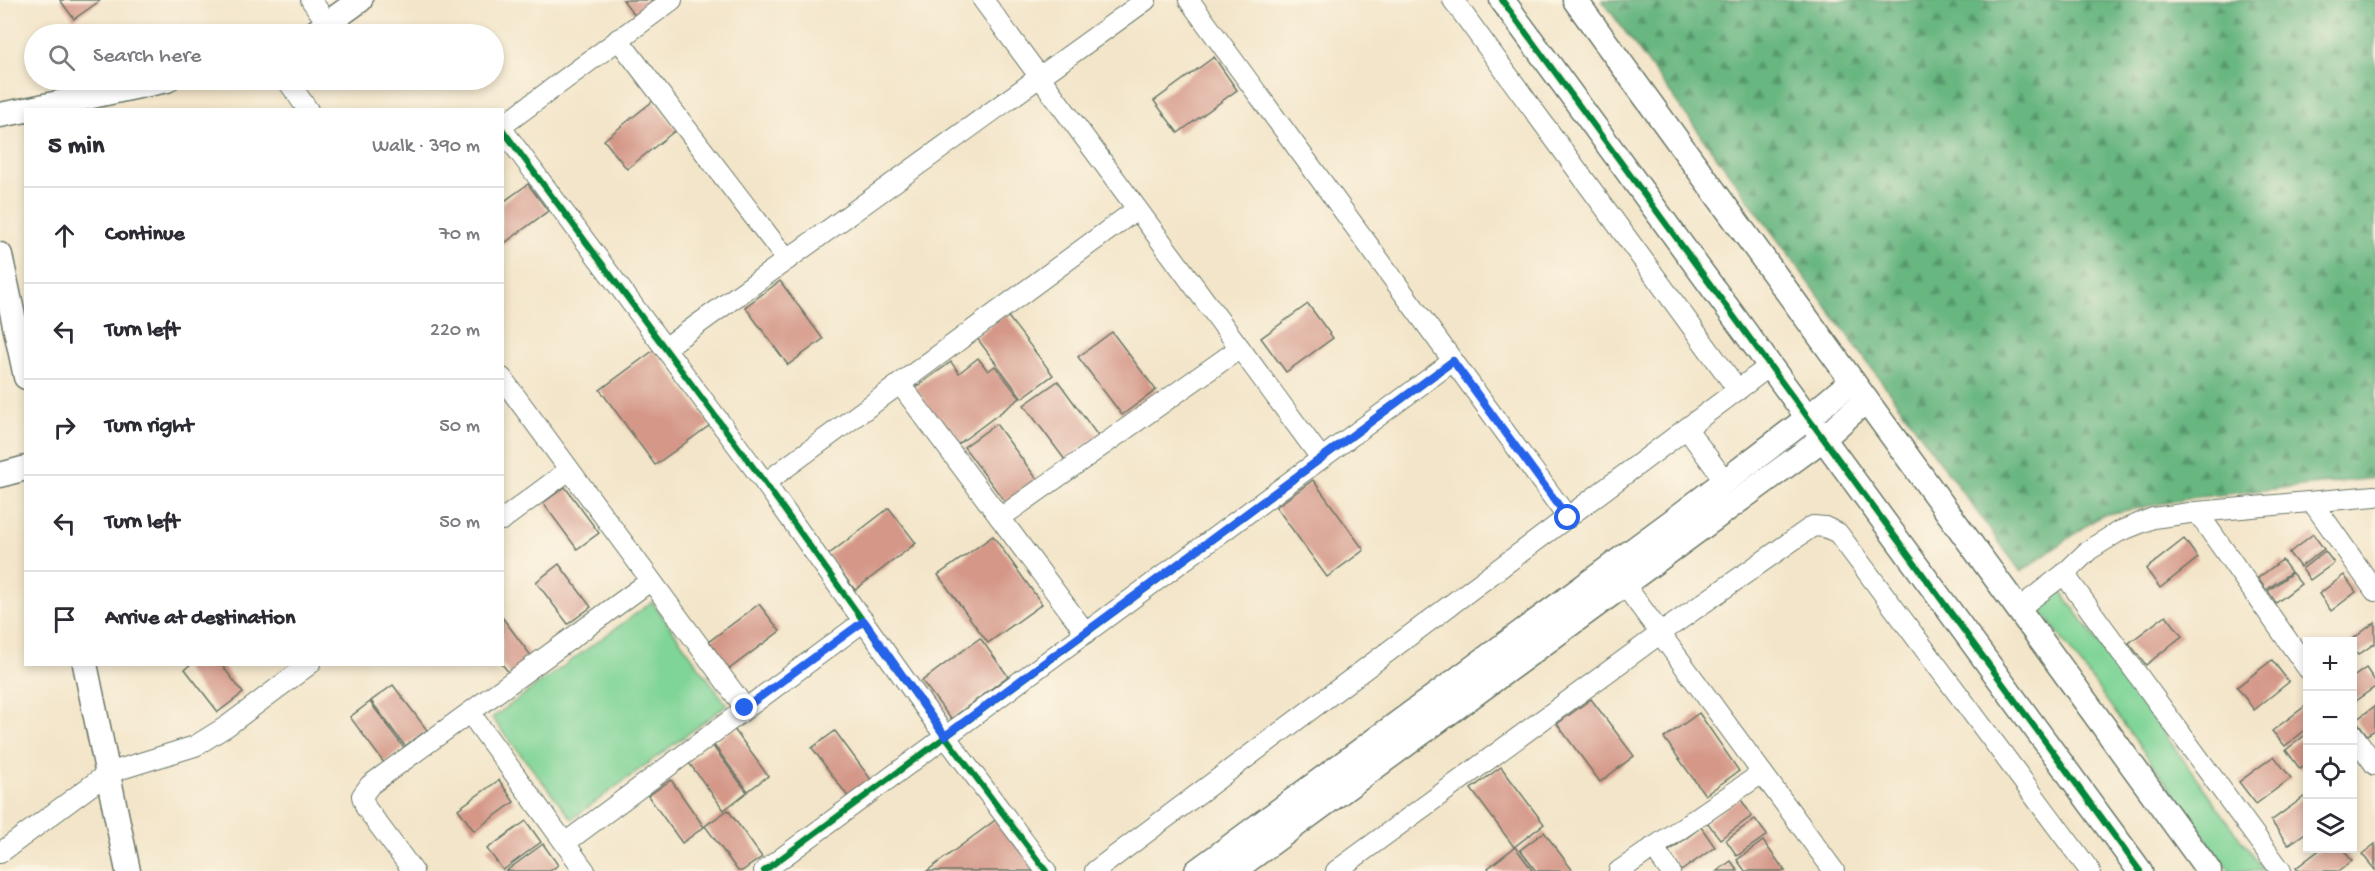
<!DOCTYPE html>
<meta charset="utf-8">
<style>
:root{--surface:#fff;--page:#f2f2f3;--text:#2b2b33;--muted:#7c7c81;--line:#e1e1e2}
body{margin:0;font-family:"Gochi Hand",sans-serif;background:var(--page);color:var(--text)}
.controls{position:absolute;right:18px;bottom:18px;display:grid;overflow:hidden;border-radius:0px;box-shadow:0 3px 9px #0003}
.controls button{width:54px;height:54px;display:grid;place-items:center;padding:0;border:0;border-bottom:2px solid var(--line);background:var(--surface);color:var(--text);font:30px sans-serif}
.stop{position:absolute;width:18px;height:18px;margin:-14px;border:4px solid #2563eb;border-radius:50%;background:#fff}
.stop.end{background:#2563eb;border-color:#fff;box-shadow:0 2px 6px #0008}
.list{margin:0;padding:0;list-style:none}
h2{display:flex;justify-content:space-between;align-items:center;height:78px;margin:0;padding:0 24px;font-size:26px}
h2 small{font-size:20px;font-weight:400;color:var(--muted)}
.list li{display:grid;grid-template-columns:39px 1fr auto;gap:18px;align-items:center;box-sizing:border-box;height:96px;padding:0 24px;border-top:2px solid var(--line)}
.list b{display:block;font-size:22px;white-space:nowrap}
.list em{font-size:20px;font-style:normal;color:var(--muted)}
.icon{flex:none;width:33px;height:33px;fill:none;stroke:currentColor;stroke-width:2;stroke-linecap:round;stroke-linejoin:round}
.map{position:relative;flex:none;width:2375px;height:871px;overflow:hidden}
.search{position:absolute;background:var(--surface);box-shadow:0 3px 9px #0003;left:24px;top:24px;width:480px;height:66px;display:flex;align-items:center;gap:15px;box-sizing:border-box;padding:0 21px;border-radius:33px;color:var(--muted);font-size:22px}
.panel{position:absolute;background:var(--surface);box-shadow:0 3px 9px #0003;left:24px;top:108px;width:480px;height:558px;border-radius:0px}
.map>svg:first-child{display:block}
.forest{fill:url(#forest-firs);stroke:#437a5a;stroke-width:1.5}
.park{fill:#7fd497;stroke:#4f8866;stroke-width:1.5}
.building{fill:#d49788}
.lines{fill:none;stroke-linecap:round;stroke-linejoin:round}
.minor-casing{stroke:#697868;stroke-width:22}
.tertiary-casing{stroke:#697868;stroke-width:27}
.minor{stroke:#fff;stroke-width:20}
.tertiary{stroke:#fff;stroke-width:24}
.cycleway-casing{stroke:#fcf5e5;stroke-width:10}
.cycleway{stroke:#00873e;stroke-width:6}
.route{stroke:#2563eb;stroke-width:8}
</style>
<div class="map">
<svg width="2375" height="871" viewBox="0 0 2375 871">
<defs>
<pattern id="forest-firs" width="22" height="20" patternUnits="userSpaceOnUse" patternTransform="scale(1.5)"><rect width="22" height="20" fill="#67b680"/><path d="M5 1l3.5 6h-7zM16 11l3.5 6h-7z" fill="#54956a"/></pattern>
</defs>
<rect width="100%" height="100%" fill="#fcf5e5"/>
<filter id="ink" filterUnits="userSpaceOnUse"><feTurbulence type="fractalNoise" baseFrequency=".0167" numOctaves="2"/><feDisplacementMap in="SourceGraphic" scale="12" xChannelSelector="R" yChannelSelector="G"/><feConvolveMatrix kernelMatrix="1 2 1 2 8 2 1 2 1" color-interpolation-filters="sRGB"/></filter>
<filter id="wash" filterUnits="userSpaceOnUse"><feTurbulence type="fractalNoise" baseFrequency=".008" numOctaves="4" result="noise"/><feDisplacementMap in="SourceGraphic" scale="24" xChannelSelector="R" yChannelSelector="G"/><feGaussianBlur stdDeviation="1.35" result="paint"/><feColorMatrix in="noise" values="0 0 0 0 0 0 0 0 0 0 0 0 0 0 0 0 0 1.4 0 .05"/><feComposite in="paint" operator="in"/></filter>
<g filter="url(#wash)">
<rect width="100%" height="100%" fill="#f3e5c9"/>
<polygon class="forest" points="1602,0 2375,0 2375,478 2191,498 2102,515 2021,572"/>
<g class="park">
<polygon points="2061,591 2264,871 2230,871 2039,607"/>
<polygon points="652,602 727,705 572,819 492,718"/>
</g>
<g id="blocks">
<g class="building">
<polygon points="60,0 101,0 74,19"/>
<polygon points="623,0 659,0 636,17"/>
<polygon points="1214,57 1237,90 1178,133 1154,101"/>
<polygon points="653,101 676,130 627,169 604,140"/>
<polygon points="528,184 548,211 502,245 502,203"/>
<polygon points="780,281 823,339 788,365 745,307"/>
<polygon points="1308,304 1333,338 1286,372 1261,338"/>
<polygon points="1006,314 1053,375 1022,398 976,337"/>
<polygon points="1112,332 1156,390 1122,415 1078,357"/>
<polygon points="654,350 710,425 655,465 600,390"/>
<polygon points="978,358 988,371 995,366 1020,398 957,445 915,388 951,362 959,373"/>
<polygon points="1058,381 1098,436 1065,460 1024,405"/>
<polygon points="996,424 1037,479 1005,502 964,447"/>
<polygon points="1313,480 1364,550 1327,577 1276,507"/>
<polygon points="565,487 599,533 577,549 543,503"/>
<polygon points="889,508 916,543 855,590 828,555"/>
<polygon points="2313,534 2324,549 2300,567 2289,553"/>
<polygon points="993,536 1042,604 988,643 938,575"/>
<polygon points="2184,539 2198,558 2160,588 2146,569"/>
<polygon points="2325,551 2334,563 2310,580 2302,569"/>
<polygon points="2282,560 2291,572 2266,590 2258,578"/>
<polygon points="559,564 591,607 568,624 536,582"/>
<polygon points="2292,573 2301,584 2276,603 2268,591"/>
<polygon points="2344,575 2356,592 2331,611 2319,594"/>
<polygon points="759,604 780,631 728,670 707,643"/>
<polygon points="2166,615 2182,636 2146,665 2129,643"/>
<polygon points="502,617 535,661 512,677 502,664"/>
<polygon points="2375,622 2375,643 2358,655 2352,648 2352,642 2349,642"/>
<polygon points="980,638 1008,676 951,719 922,681"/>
<polygon points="2272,660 2289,682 2254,710 2237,687"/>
<polygon points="191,664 221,664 243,693 218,712 185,669"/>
<polygon points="2366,668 2375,681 2375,687 2352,703 2352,678"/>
<polygon points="393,685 427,730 405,746 371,701"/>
<polygon points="1591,699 1634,756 1600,782 1557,724"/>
<polygon points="370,702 404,748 384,763 350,717"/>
<polygon points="2308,704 2308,728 2285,746 2272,731"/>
<polygon points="2375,706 2375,730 2367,735 2356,720"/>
<polygon points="1699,713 1739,771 1705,795 1664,738"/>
<polygon points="734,729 768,776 748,791 713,744"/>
<polygon points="835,731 872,781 849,798 812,748"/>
<polygon points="2308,733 2308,763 2300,769 2286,750"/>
<polygon points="712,745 747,792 724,810 689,763"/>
<polygon points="2274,756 2291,778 2256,804 2239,782"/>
<polygon points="1501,767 1544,824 1514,847 1471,789"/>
<polygon points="499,780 514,802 474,831 458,809"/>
<polygon points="671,780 704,827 682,843 648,796"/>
<polygon points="2304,797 2308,802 2308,831 2288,845 2271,821"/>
<polygon points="1740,798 1752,816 1720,839 1707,822"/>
<polygon points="728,810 762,857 742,871 738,871 705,826"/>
<polygon points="998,818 1037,871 927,871"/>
<polygon points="1755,819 1767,835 1737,856 1726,840"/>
<polygon points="526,821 541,842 503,870 487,849"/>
<polygon points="1701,827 1715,847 1681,871 1668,852"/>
<polygon points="1544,832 1573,871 1536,871 1520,850"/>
<polygon points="1763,841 1785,871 1745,871 1737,860"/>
<polygon points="543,844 558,865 550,871 506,871"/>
<polygon points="2375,844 2375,870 2362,854"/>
<polygon points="1515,847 1533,871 1490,871 1488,868"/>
<polygon points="2322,848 2342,848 2352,861 2339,871 2298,871 2296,868"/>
<polygon points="1731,861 1738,871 1717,871"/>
</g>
</g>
</g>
<g filter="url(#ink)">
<use href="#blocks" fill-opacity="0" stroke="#697868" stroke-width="1.5"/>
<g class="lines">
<defs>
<g id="minor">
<polyline points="311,0 328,24"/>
<polyline points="983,0 1321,458"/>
<polyline points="1189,0 1568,518"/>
<polyline points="1453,0 1738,390"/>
<polyline points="618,39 787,260"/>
<polyline points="287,80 308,110"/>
<polyline points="502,126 672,0"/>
<polyline points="502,129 765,483 945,736 1046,871"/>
<polyline points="665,348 1146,0"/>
<polyline points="502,378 745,708"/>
<polyline points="900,384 1086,633"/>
<polyline points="1687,429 1725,481"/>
<polyline points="765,483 1137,209"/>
<polyline points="2313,503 2375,591"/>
<polyline points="2197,512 2308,669"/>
<polyline points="1000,518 1240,348"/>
<polyline points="502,520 569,470"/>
<polyline points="1616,573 1834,871"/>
<polyline points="2064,574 2281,871"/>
<polyline points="2018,609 2064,574 2089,550 2118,532 2153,518 2197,512 2375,496"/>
<polyline points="470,713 585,871"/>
<polyline points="2352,733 2375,765"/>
<polyline points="565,843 864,621"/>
<polyline points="1653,847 1670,871"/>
<polyline points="0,853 108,773 195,746 227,726 310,664"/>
<polyline points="413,871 366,808 362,796 370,785 650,581"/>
<polyline points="764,871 1453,361"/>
<polyline points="1095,871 1771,365"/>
<polyline points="1336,871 1661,633 1813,526 1825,527 1838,533 2090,871"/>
<polyline points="1619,871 1762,773"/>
</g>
<g id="tertiary">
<polyline points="1502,0 2140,871"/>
<polyline points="1575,0 2209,871"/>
<polyline points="313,34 360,0"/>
<polyline points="26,110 167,80"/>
<polyline points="0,115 26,110"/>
<polyline points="0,255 26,377"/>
<polyline points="0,475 26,468"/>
<polyline points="85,664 128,871"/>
<polyline points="1197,871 1674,520 1809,417 1852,381"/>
<polyline points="1233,871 1824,438 1866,400"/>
</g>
</defs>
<use href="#minor" class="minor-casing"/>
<use href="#tertiary" class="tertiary-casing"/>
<use href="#minor" class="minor"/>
<use href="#tertiary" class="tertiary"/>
<defs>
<g id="cycleway">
<polyline points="1502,0 2140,871"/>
<polyline points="502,129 765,483 945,736 1046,871"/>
<polyline points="764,871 1453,361"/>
</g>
</defs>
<use href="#cycleway" class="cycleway-casing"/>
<use href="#cycleway" class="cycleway"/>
</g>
</g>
<g class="lines" filter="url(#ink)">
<polyline class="route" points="745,708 864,621 945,736 1453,361 1568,518"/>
</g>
</svg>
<div class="controls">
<button>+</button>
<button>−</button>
<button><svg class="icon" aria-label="locate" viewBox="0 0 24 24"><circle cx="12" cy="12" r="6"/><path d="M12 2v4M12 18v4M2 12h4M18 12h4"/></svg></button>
<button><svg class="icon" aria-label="layers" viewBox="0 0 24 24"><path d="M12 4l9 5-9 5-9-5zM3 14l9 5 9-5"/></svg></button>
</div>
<div class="stop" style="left:1568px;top:518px"></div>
<div class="stop end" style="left:745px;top:708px"></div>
<div class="search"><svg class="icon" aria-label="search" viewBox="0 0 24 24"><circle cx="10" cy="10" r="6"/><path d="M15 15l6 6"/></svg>Search here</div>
<section class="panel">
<h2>5 min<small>Walk · 390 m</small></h2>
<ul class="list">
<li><svg class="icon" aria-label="ahead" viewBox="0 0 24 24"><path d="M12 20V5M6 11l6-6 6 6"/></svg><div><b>Continue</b></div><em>70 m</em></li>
<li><svg class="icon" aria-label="left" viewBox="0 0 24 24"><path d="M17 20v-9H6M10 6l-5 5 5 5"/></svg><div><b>Turn left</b></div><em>220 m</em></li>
<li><svg class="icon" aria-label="right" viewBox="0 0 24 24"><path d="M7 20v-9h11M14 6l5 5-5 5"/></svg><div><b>Turn right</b></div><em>50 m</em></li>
<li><svg class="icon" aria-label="left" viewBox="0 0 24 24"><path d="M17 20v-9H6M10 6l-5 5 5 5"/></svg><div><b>Turn left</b></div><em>50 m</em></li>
<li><svg class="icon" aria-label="arrive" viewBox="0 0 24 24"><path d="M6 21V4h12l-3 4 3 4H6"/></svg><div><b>Arrive at destination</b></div></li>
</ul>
</section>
</div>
